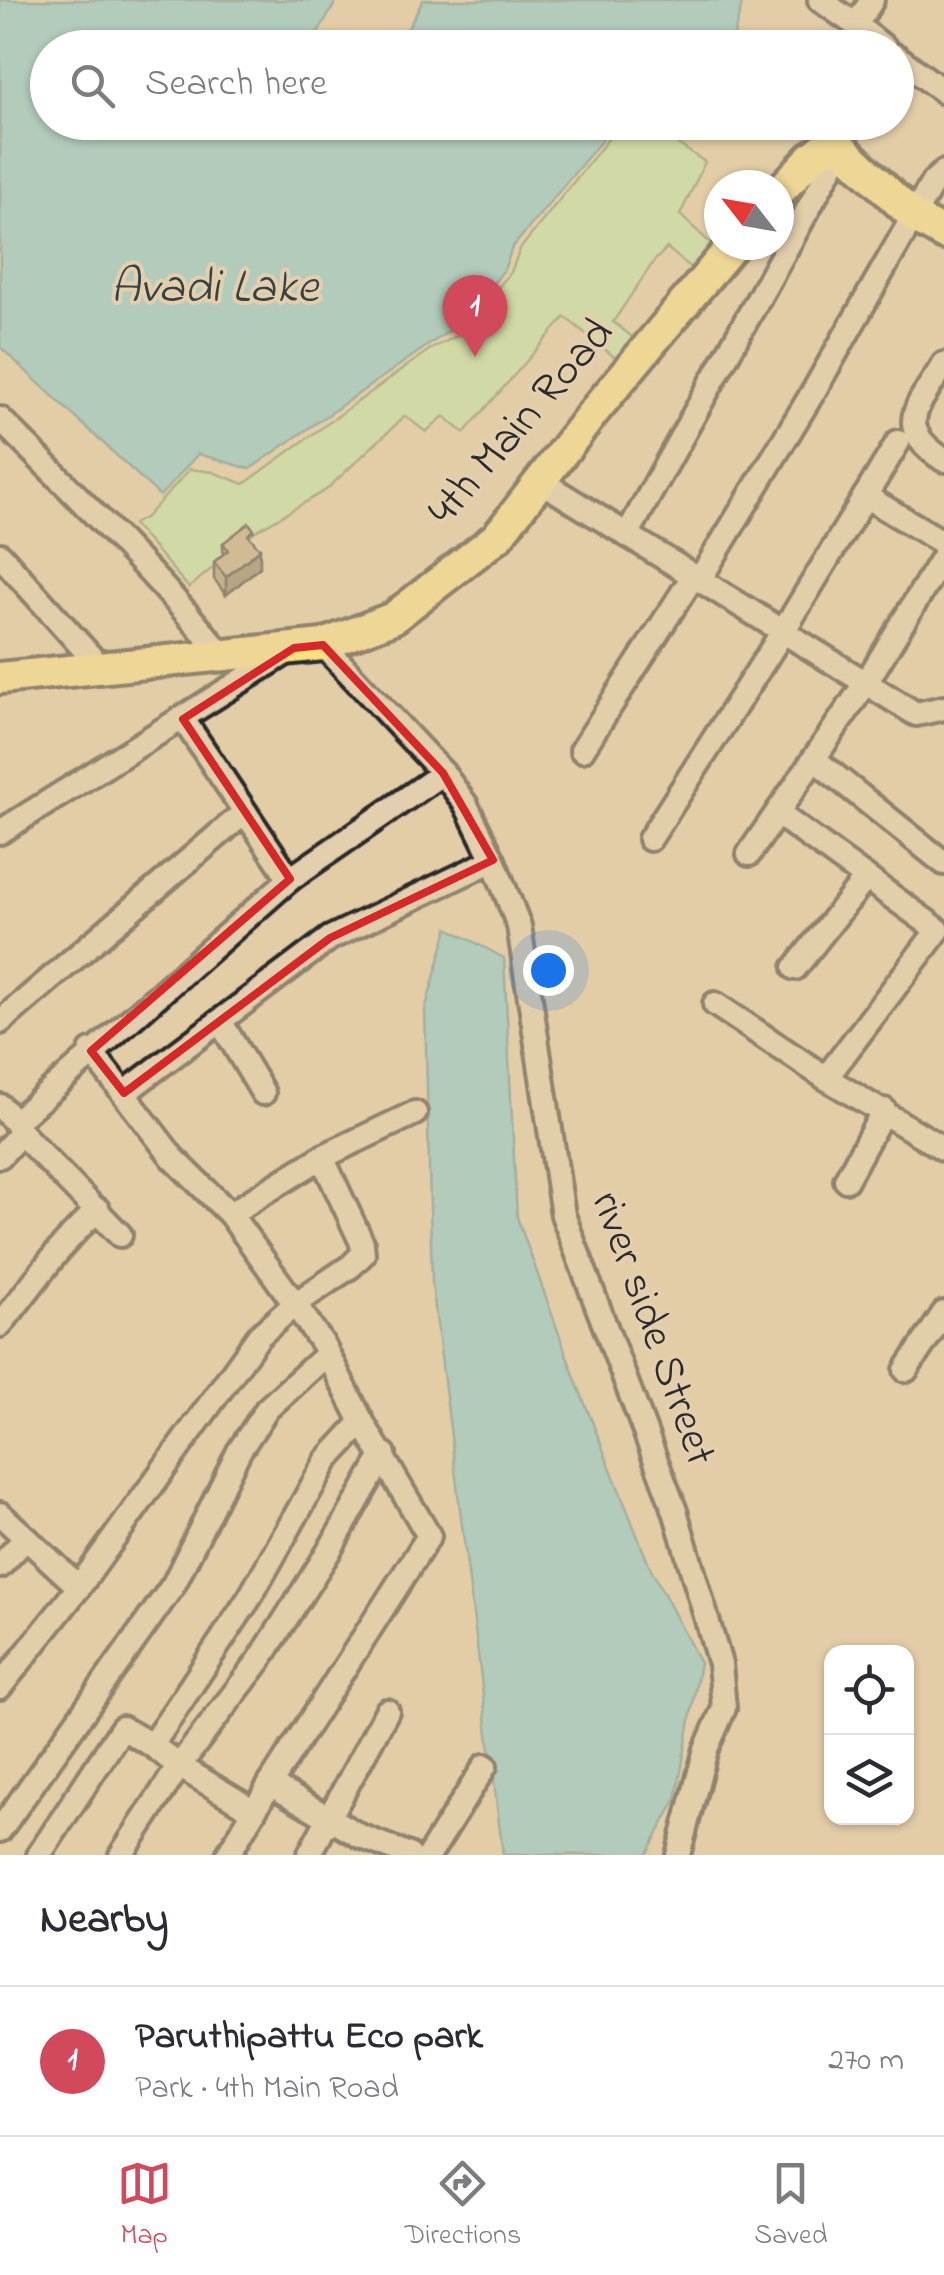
<!DOCTYPE html>
<meta charset="utf-8">
<style>
:root{--surface:#fff;--page:#f2f2f3;--text:#2b2b33;--muted:#7c7c81;--line:#e1e1e2;--accent:#d1495b}
body{margin:0;font-family:"Indie Flower",sans-serif;background:var(--page);color:var(--text)}
.controls{position:absolute;right:30px;bottom:30px;display:grid;overflow:hidden;border-radius:20px;box-shadow:0 2px 8px #0004}
.controls button{width:90px;height:90px;display:grid;place-items:center;padding:0;border:0;border-bottom:2px solid var(--line);background:var(--surface);color:var(--text);font:50px sans-serif}
.compass{position:absolute;left:704px;top:170px;width:90px;height:90px;border-radius:50%;background:var(--surface);box-shadow:0 2px 8px #0004;rotate:301deg}
.you{position:absolute;left:548px;top:970px;width:35px;height:35px;margin:-25px;border:8px solid #fff;border-radius:50%;background:#1a73e8;box-shadow:0 0 0 15px #1a73e833}
.badge{display:grid;place-items:center;width:65px;height:65px;border-radius:50%;background:var(--accent);color:#fff;font-size:32px;font-weight:700}
.pin{position:absolute;translate:-50% -82px;filter:drop-shadow(0 2px 5px #0008)}
.pin::after{content:'';position:absolute;top:52px;width:35px;height:30px;background:inherit;clip-path:polygon(0 0,100% 0,50% 100%)}
.list{margin:0;padding:0;list-style:none}
h2{display:flex;justify-content:space-between;align-items:center;height:130px;margin:0;padding:0 40px;font-size:42px}
h2 small{font-size:32px;font-weight:400;color:var(--muted)}
.list li{display:grid;grid-template-columns:65px 1fr auto;gap:30px;align-items:center;box-sizing:border-box;height:150px;padding:0 40px;border-top:2px solid var(--line)}
.list b{display:block;font-size:38px;white-space:nowrap}
.list p{margin:0;font-size:32px;white-space:nowrap;color:var(--muted)}
.list em{font-size:32px;font-style:normal;color:var(--muted)}
.icon{flex:none;width:55px;height:55px;fill:none;stroke:currentColor;stroke-width:2;stroke-linecap:round;stroke-linejoin:round}
.map{position:relative;flex:none;width:944px;height:1855px;overflow:hidden}
.search{position:absolute;background:var(--surface);box-shadow:0 2px 8px #0004;left:30px;right:30px;top:30px;height:110px;display:flex;align-items:center;gap:25px;box-sizing:border-box;padding:0 35px;border-radius:55px;color:var(--muted);font-size:38px}
.sheet{height:280px;background:var(--surface)}
nav{display:flex;justify-content:space-around;align-items:center;box-sizing:border-box;height:140px;border-top:2px solid var(--line);background:var(--surface);font-size:28px;color:var(--muted)}
nav a{display:grid;justify-items:center;gap:5px}
nav .on{color:var(--accent)}
.map>svg:first-child{display:block}
.green{fill:#bbe8a5;stroke:#738a68;stroke-width:2.5}
.water{fill:#77c7d2;stroke:#59898f;stroke-width:2.5}
.lines{fill:none;stroke-linecap:round;stroke-linejoin:round}
.minor-casing{stroke:#2b2b2b;stroke-width:30}
.major-casing{stroke:#2b2b2b;stroke-width:38}
.minor{stroke:#e3cead;stroke-width:22}
.major{stroke:#fbe080;stroke-width:30}
.wall{fill:#9e8e6d;stroke:#2b2b2b;stroke-width:2.5}
.shaded-wall{fill:#817459;stroke:#2b2b2b;stroke-width:2.5}
.building{fill:#b8a57f;stroke:#2b2b2b;stroke-width:2.5}
.marked{fill:none;stroke:#d62828;stroke-width:8;stroke-linejoin:round}
.labels{text-anchor:middle;dominant-baseline:central;stroke-width:8;stroke-linejoin:round;paint-order:stroke}
.street-label{font-size:45px;fill:#2b2b2b;stroke:#e3cead}
.water-label{font-size:48px;font-style:italic;fill:#364244;stroke:#e3cead}
</style>
<div class="map">
<svg width="944" height="1855" viewBox="0 0 944 1855">
<rect width="100%" height="100%" fill="#e3cda7"/>
<filter id="ink" filterUnits="userSpaceOnUse"><feTurbulence type="fractalNoise" baseFrequency=".01" numOctaves="2"/><feDisplacementMap in="SourceGraphic" scale="20" xChannelSelector="R" yChannelSelector="G"/><feConvolveMatrix kernelMatrix="1 2 1 2 8 2 1 2 1" color-interpolation-filters="sRGB"/></filter>
<g filter="url(#ink)">
<polygon class="green" points="621,123 646,123 705,162 680,215 716,248 696,272 667,248 654,261 613,322 640,343 623,364 565,317 464,433 444,416 426,432 405,416 326,490 254,532 189,588 133,524 146,517 190,469 213,472 244,484 429,350 457,336 511,272 520,249"/>
<g class="water">
<polygon points="0,0 337,0 312,43 319,47 48,48 48,122 616,123 512,248 504,270 463,321 250,469 198,454 160,496 0,347"/>
<polygon points="423,0 743,0 731,47 398,47"/>
<polygon points="448,928 504,958 517,1217 576,1381 649,1565 700,1663 676,1800 646,1855 503,1855 432,1284 425,1010"/>
</g>
<g class="lines">
<defs>
<g id="minor">
<polyline points="820,0 856,25"/>
<polyline points="872,0 856,25 885,48"/>
<polyline points="896,56 944,92"/>
<path d="M944,364C918,407 892,426 944,460"/>
<path d="M0,419C77,496 153,571 222,655"/>
<polyline points="542,482 916,714 944,708"/>
<polyline points="865,496 944,543"/>
<polyline points="627,535 842,148"/>
<polyline points="0,555 100,667"/>
<polyline points="700,579 815,389 933,182 944,172"/>
<polyline points="323,645 443,773 466,805 493,860 519,926 563,1215 675,1511 720,1664 724,1708 706,1749 678,1855"/>
<polyline points="183,719 290,879"/>
<polyline points="582,750 694,575"/>
<polyline points="814,759 944,863"/>
<polyline points="777,813 938,930 826,1078"/>
<polyline points="0,832 289,651"/>
<polyline points="650,839 784,630 898,442"/>
<polyline points="749,854 867,681 944,555"/>
<polyline points="795,968 866,878"/>
<polyline points="715,1004 826,1078 944,1149"/>
<polyline points="220,1021 263,1093"/>
<polyline points="0,1022 245,812"/>
<polyline points="91,1051 173,1158 230,1214 295,1304 322,1343 362,1422 429,1536 270,1784 228,1855"/>
<polyline points="124,1093 330,938 493,860"/>
<polyline points="0,1106 15,1122 21,1133 120,1235"/>
<polyline points="15,1122 290,879 443,773"/>
<polyline points="0,1156 21,1133"/>
<polyline points="846,1180 884,1110"/>
<polyline points="230,1214 322,1157 415,1113"/>
<path d="M0,1325C33,1285 59,1244 98,1210"/>
<polyline points="906,1370 944,1313"/>
<polyline points="0,1514 79,1587"/>
<polyline points="0,1566 26,1538"/>
<polyline points="0,1687 79,1587 259,1336 295,1304 351,1266 363,1254 362,1243 322,1157"/>
<polyline points="270,1784 360,1836 409,1855"/>
<polyline points="254,1811 179,1766 152,1745 250,1597 327,1460 362,1422"/>
<polyline points="0,1830 174,1584 239,1451 267,1409 327,1354"/>
<polyline points="39,1855 122,1728 152,1745"/>
<polyline points="121,1855 179,1766 259,1661 329,1551 384,1454"/>
<polyline points="309,1855 387,1711"/>
<polyline points="429,1855 485,1766"/>
</g>
<g id="major">
<polyline points="779,192 811,158 825,147 842,148 914,217 944,234"/>
<polyline points="0,678 323,645 393,618 497,537 596,409 733,245"/>
</g>
</defs>
<use href="#minor" class="minor-casing"/>
<use href="#major" class="major-casing"/>
<use href="#minor" class="minor"/>
<use href="#major" class="major"/>
</g>
<polygon class="wall" points="254,542 260,567 226,595 214,579 214,562 223,554 223,543"/>
<polygon class="shaded-wall" points="260,549 260,567 226,595 226,577"/>
<polygon class="building" points="249,523 254,530 248,535 260,549 226,577 214,562 228,550 223,543"/>
</g>
<path d="M0 0H944V1855H0ZM323,645L443,773L493,860L330,938L124,1093L91,1051L290,879L183,719L294,648Z" fill="#e3cda7" fill-opacity=".55" fill-rule="evenodd"/>
<path class="marked" d="M323,645L443,773L493,860L330,938L124,1093L91,1051L290,879L183,719L294,648Z"/>
<g class="labels">
<g class="street-label">
<text transform="translate(522 423) rotate(-49)">4th Main Road</text>
<text transform="translate(652 1329) rotate(70)">river side Street</text>
</g>
<g class="water-label">
<text x="214" y="289">Avadi Lake</text>
</g>
</g>
</svg>
<div class="controls">
<button><svg class="icon" aria-label="locate" viewBox="0 0 24 24"><circle cx="12" cy="12" r="6"/><path d="M12 2v4M12 18v4M2 12h4M18 12h4"/></svg></button>
<button><svg class="icon" aria-label="layers" viewBox="0 0 24 24"><path d="M12 4l9 5-9 5-9-5zM3 14l9 5 9-5"/></svg></button>
</div>
<svg class="compass" viewBox="-18 -18 36 36"><path d="M0-13l5 13h-10z" fill="#e53935"/><path d="M0 13l5-13h-10z" fill="#7c7c81"/></svg>
<div class="you"></div>
<div class="pin badge" style="left:475px;top:357px">1</div>
<div class="search"><svg class="icon" aria-label="search" viewBox="0 0 24 24"><circle cx="10" cy="10" r="6"/><path d="M15 15l6 6"/></svg>Search here</div>
</div>
<section class="sheet">
<h2>Nearby<small></small></h2>
<ul class="list">
<li><span class="badge">1</span><div><b>Paruthipattu Eco park</b><p>Park · 4th Main Road</p></div><em>270 m</em></li>
</ul>
</section>
<nav>
<a class="on"><svg class="icon" aria-label="map" viewBox="0 0 24 24"><path d="M3 6l6-2 6 2 6-2v14l-6 2-6-2-6 2zM9 4v14M15 6v14"/></svg>Map</a>
<a><svg class="icon" aria-label="directions" viewBox="0 0 24 24"><path d="M12 3l9 9-9 9-9-9zM9 14v-3h6M13 9l2 2-2 2"/></svg>Directions</a>
<a><svg class="icon" aria-label="saved" viewBox="0 0 24 24"><path d="M7 4h10v16l-5-4-5 4z"/></svg>Saved</a>
</nav>
